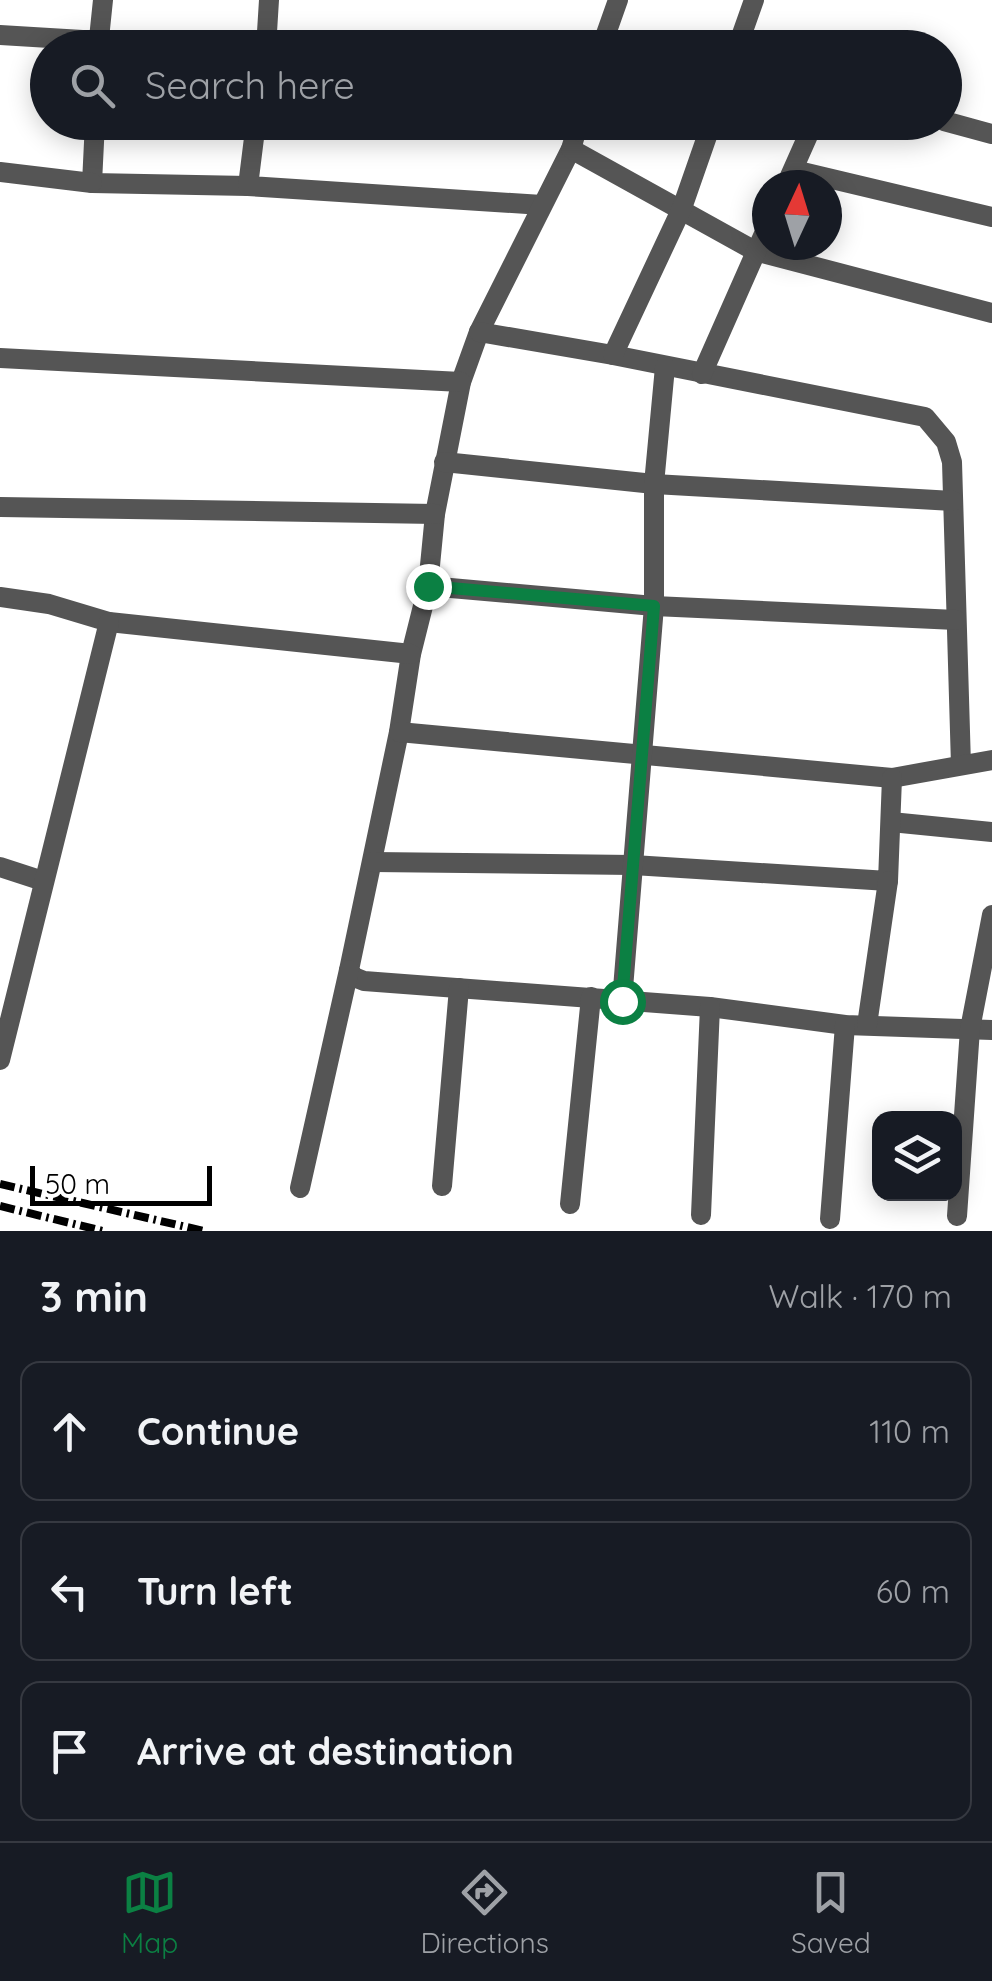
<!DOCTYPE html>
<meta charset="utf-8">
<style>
:root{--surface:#171b24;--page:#20242c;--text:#f1f3f6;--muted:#9ea1a6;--line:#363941;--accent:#0b8043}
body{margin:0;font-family:Quicksand,sans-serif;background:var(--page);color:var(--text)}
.controls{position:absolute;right:30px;bottom:30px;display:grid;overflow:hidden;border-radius:20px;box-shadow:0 5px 25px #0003}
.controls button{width:90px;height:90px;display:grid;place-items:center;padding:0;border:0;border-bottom:2px solid var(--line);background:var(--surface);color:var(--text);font:50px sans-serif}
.compass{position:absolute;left:752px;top:170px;width:90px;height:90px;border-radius:50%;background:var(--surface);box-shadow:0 5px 25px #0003;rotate:4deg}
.scale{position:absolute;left:30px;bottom:25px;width:182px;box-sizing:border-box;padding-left:10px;border:5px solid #000;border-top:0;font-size:28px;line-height:35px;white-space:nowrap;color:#000;-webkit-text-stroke:8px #fff;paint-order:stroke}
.stop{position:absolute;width:30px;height:30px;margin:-22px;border:8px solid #0b8043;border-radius:50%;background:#fff}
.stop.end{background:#0b8043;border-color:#fff;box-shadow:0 2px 10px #0008}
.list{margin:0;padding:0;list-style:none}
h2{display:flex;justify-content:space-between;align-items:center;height:130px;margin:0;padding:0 40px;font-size:42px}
h2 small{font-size:32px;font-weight:400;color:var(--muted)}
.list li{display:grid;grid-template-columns:65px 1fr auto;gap:30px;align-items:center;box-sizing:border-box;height:140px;margin:0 20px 20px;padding:0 20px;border:2px solid var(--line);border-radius:20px}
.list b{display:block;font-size:38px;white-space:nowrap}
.list em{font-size:32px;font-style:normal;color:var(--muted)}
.icon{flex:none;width:55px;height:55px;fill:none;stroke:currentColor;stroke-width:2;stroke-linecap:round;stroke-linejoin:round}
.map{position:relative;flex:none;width:992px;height:1231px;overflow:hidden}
.search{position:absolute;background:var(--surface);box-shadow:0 5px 25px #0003;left:30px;right:30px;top:30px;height:110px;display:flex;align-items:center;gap:25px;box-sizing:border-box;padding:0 35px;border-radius:55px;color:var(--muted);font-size:38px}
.sheet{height:610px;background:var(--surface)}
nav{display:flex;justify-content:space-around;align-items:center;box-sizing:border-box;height:140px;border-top:2px solid var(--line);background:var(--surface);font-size:28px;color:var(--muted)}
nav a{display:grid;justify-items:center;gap:5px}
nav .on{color:var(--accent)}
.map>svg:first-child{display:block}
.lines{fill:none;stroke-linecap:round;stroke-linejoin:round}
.street{stroke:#555;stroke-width:20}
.rail{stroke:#000;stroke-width:8;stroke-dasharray:15 5 2.5 5;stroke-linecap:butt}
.route{stroke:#0b8043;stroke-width:12}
</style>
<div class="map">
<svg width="992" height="1231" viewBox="0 0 992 1231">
<rect width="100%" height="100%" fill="#fff"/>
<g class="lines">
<g class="street">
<polyline points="0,35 99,41"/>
<polyline points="266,46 308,48"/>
<polyline points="98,48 103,0"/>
<polyline points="266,48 269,0"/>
<polyline points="601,48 618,0"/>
<polyline points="737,48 754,0"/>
<polyline points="944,121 992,134"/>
<polyline points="95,122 92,183 248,186"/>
<polyline points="256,122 248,186 542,205"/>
<polyline points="579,122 571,149 479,332 461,382 435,514 428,586 411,654 399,732 349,970 354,977 364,981 710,1007 845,1025 992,1030"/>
<polyline points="571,149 755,251 992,313"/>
<polyline points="794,170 992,217"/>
<polyline points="0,172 92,183"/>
<polyline points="786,185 814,122"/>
<polyline points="479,332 613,355 925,417 946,442 952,462 961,765"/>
<polyline points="613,355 682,208 712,122"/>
<polyline points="0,358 461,382"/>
<polyline points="702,374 767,227"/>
<polyline points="444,462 654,484 953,501"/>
<polyline points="0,507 435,514"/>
<polyline points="428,586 654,606 956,620"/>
<polyline points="0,597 49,604 109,622 411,654"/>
<polyline points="399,732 892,778 992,760"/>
<polyline points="891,822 992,832"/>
<polyline points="373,862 633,865 888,881 892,778"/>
<polyline points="0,867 43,881"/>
<polyline points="622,1001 654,606 654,484 665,367"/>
<polyline points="867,1025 888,881"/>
<polyline points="0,1060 109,622"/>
<polyline points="442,1186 459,988"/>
<polyline points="300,1188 349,970"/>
<polyline points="570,1204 591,997"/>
<polyline points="701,1215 710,1007"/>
<polyline points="957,1216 970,1029 992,915"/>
<polyline points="830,1219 845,1025"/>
</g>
<g class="rail">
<polyline points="0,1184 204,1231"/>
<polyline points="0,1206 103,1231"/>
</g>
</g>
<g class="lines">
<polyline class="route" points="428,586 654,606 622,1001"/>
</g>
</svg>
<div class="controls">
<button><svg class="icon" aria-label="layers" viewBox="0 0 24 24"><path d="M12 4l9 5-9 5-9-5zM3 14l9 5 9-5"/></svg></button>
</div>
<svg class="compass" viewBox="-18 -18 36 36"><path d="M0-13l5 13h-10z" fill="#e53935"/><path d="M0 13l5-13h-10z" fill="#9ea1a6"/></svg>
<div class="scale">50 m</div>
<div class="stop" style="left:622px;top:1001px"></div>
<div class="stop end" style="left:428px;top:586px"></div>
<div class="search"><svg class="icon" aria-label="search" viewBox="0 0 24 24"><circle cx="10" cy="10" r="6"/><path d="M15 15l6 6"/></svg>Search here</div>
</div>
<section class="sheet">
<h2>3 min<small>Walk · 170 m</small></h2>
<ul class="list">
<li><svg class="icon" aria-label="ahead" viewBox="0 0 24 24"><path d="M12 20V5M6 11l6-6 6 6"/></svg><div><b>Continue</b></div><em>110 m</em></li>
<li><svg class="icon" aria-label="left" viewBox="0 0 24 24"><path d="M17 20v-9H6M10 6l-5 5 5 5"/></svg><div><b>Turn left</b></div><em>60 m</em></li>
<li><svg class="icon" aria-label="arrive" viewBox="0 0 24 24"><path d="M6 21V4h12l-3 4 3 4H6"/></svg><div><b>Arrive at destination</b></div></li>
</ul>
</section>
<nav>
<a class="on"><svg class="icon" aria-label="map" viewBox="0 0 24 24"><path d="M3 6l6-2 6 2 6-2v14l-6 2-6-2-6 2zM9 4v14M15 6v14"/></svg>Map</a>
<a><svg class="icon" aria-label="directions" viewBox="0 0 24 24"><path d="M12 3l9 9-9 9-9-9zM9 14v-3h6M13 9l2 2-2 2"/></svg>Directions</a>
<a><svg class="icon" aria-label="saved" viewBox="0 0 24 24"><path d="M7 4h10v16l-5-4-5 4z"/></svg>Saved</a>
</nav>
